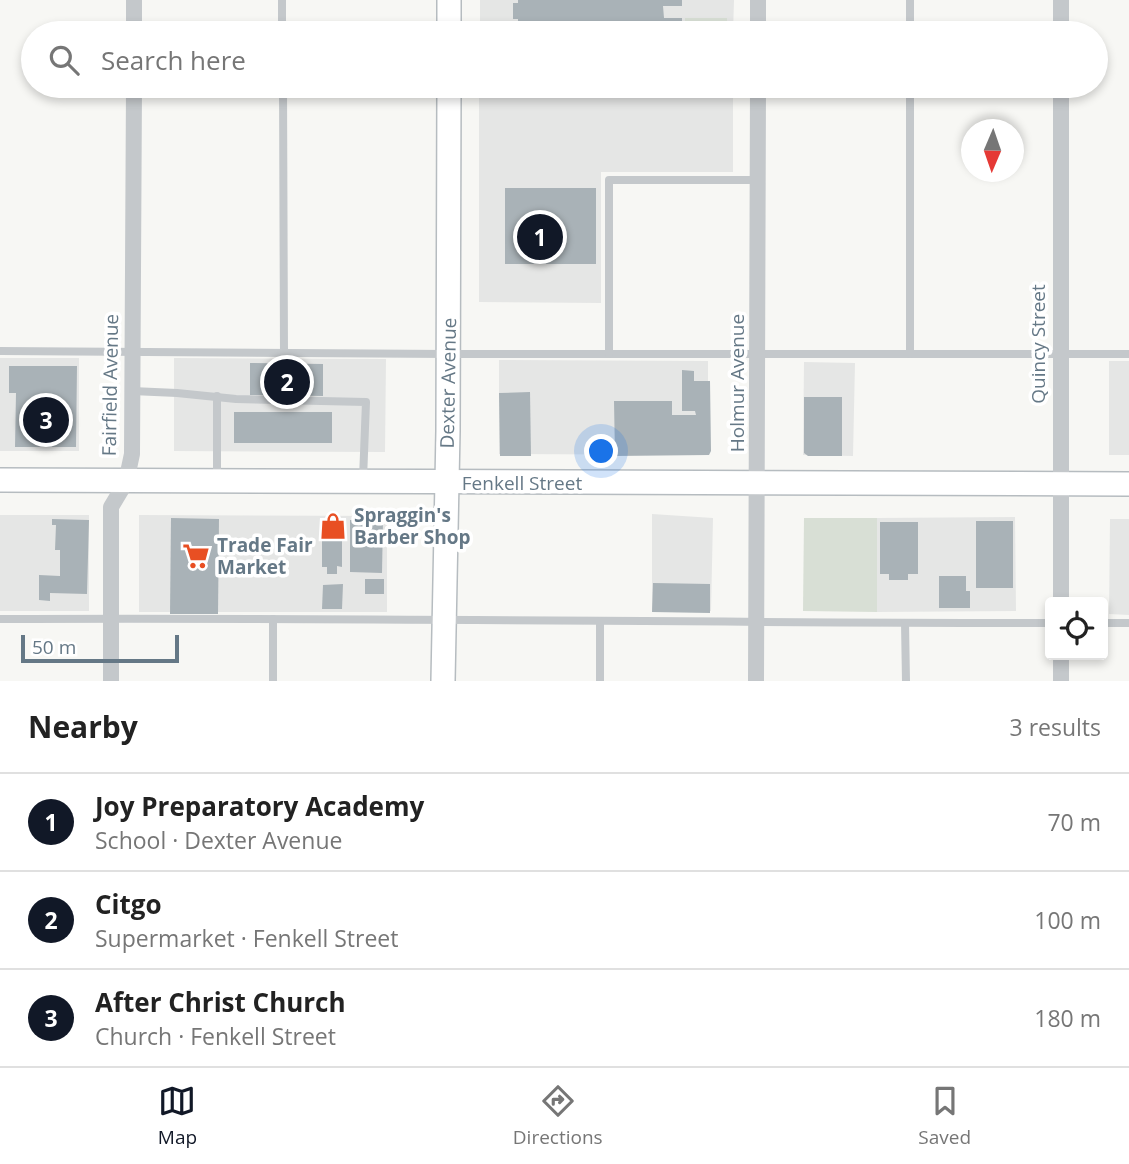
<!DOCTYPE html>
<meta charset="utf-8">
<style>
:root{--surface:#fff;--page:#f6f6f6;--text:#222;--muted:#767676;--line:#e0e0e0;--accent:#111827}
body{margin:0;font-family:"Open Sans",sans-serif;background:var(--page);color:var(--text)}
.controls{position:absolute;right:21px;bottom:21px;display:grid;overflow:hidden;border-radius:7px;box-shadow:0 4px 10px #0003}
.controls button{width:63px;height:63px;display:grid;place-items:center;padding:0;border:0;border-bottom:2px solid var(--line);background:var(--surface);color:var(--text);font:35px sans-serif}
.compass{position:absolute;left:961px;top:119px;width:63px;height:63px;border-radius:50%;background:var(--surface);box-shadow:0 4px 10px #0003;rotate:182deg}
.scale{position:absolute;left:21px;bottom:18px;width:158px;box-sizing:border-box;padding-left:7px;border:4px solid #657886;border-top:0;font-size:19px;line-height:24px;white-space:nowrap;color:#657886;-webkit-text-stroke:5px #fff;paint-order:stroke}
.you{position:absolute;left:602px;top:452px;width:24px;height:24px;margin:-18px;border:5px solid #fff;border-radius:50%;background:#1a73e8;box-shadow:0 0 0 10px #1a73e833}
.badge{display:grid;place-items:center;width:46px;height:46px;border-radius:50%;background:var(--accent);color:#fff;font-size:23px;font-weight:700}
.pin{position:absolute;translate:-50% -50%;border:4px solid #fff;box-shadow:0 2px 7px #0006}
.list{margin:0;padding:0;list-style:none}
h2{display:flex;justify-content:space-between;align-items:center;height:91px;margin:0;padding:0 28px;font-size:30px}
h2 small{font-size:23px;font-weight:400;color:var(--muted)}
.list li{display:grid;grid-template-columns:46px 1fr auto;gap:21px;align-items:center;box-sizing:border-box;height:98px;padding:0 28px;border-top:2px solid var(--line)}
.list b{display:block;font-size:26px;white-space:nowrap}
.list p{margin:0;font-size:23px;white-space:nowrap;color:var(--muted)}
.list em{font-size:23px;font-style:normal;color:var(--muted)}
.icon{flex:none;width:38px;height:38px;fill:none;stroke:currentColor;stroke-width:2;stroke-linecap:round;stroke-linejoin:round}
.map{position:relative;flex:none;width:1129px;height:681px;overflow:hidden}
.search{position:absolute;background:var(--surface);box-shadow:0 4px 10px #0003;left:21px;right:21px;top:21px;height:77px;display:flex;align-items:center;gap:18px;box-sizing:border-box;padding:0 24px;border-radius:38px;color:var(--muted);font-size:26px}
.sheet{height:385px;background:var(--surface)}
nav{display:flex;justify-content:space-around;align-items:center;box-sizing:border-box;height:98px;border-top:2px solid var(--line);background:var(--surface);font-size:19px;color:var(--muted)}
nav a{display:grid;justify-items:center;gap:4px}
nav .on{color:var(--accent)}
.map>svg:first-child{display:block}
.built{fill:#e5e6e5}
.green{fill:#d8dfd5}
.building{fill:#a9b2b7}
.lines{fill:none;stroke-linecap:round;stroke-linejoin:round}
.secondary-casing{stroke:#b6bcc0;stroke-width:26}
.lane{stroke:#c4c8cb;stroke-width:8}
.street{stroke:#c4c8cb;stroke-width:16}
.secondary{stroke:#fff;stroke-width:23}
.labels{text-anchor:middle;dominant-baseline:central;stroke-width:7;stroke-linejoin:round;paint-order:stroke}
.street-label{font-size:19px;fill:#657886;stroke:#fff}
.poi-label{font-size:19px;font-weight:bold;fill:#657886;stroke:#fff;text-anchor:start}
</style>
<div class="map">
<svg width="1129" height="681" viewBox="0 0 1129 681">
<rect width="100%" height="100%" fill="#f7f7f4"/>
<g class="built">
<polygon points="480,0 734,0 733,33 480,33"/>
<polygon points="479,86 733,86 733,172 601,172 601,303 479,302"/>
<rect x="0" y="358" width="79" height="93"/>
<polygon points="174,358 386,359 385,452 174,451"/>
<polygon points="499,360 708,361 708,455 499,454"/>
<rect x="1109" y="361" width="20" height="94"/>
<polygon points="804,362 855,363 853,456 803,455"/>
<polygon points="652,514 713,518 711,611 652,612"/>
<rect x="0" y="515" width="89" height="96"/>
<polygon points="139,515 387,516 387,612 139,612"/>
<polygon points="1015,517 1016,611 877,612 877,518"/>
<polygon points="1110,519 1129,519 1129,615 1109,614"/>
</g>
<g class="green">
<rect x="685" y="18" width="42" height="15"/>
<polygon points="804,518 877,518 877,612 803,611"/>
</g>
<g class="building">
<polygon points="518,0 682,0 682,6 663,6 664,18 682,18 682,33 518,33 518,19 513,19 513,3 518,3"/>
<rect x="505" y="188" width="91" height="76"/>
<polygon points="250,363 323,364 323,396 250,395"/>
<polygon points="9,366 77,366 76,447 15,447 16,393 9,393"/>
<polygon points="682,370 694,371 694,381 710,381 711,451 709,455 615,456 614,401 672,401 672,415 696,415 695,411 682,411"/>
<polygon points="530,392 531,456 500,456 499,393"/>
<polygon points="804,397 842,397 842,456 808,456 804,453"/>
<rect x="234" y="412" width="98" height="31"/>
<polygon points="171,518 219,519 218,614 170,614"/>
<polygon points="52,519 89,520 87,594 50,593 50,601 39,600 39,575 60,576 60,550 55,550 56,525 52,525"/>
<polygon points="322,519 342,519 342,567 337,566 337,574 327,574 327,567 322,567"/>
<polygon points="350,520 383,520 382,573 350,572"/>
<rect x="976" y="521" width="37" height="67"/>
<polygon points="880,522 918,522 918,574 908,574 908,580 889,580 889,574 880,574"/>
<polygon points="939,576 966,576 966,591 970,591 970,608 939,608"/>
<rect x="365" y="579" width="19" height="15"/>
<polygon points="653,583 710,584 710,613 652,612"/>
<polygon points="343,584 342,609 322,609 323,585"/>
</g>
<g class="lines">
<defs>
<g id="secondary">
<polyline points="449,33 449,0"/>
<polyline points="0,480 1129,484"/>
<polyline points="443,681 448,431 449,86"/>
</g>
</defs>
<use href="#secondary" class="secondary-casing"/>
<g class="lane">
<polyline points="282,0 282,33"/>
<polyline points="910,33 910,0"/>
<polyline points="283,86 284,353"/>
<polyline points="0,351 448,354 1129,354"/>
<polyline points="609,354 609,180 758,180"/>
<polyline points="910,354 910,86"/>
<polyline points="132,391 177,393 236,399 366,402 363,479"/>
<polyline points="217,396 217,477"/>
<path d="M0,619C350,617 700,623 1050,623"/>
<polyline points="600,621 600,681"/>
<polyline points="905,623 906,681"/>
<polyline points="1103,623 1129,623"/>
<polyline points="273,681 273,619"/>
</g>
<g class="street">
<polyline points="758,0 758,33"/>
<polyline points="134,33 134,0"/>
<polyline points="1061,33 1061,0"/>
<polyline points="1061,86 1061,602"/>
<polyline points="1061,655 1061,681"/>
<polyline points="111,681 111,507 126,482 132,454 134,86"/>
<polyline points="756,681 758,86"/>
</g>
<use href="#secondary" class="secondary"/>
</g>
<defs>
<symbol id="shop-bare" viewBox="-9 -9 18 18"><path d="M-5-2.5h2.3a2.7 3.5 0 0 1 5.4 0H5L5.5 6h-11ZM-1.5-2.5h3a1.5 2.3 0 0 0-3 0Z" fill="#e84f23" stroke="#fff" stroke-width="2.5" paint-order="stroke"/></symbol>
<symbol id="supermarket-bare" viewBox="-9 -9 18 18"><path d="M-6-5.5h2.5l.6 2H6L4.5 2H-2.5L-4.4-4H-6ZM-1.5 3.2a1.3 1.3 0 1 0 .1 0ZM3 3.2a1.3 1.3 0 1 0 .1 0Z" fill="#e84f23" stroke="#fff" stroke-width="2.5" paint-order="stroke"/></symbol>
</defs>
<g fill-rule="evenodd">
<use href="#shop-bare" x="314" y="507" width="38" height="38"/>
<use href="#supermarket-bare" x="177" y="537" width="38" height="38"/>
</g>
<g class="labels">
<g class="street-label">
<text transform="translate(1038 344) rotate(-90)">Quincy Street</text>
<text transform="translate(448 383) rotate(-89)">Dexter Avenue</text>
<text transform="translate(737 383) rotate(-90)">Holmur Avenue</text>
<text transform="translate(110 385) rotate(-89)">Fairfield Avenue</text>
<text x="522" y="483">Fenkell Street</text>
</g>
<g class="poi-label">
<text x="354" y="515">Spraggin's<tspan x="354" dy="22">Barber Shop</tspan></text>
<text x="217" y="545">Trade Fair<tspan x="217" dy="22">Market</tspan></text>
</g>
</g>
</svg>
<div class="controls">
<button><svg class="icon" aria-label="locate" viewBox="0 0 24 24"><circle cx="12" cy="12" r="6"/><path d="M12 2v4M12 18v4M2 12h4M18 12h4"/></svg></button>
</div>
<svg class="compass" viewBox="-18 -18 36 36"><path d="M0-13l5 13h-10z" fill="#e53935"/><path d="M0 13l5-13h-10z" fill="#767676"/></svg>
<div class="scale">50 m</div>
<div class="you"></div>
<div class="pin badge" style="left:540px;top:237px">1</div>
<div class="pin badge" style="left:287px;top:382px">2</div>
<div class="pin badge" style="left:46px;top:420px">3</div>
<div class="search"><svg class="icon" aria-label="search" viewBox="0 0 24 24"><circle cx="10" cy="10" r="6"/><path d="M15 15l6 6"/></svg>Search here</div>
</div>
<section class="sheet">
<h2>Nearby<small>3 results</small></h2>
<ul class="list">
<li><span class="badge">1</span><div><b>Joy Preparatory Academy</b><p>School · Dexter Avenue</p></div><em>70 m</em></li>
<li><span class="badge">2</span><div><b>Citgo</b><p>Supermarket · Fenkell Street</p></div><em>100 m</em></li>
<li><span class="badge">3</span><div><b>After Christ Church</b><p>Church · Fenkell Street</p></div><em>180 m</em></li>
</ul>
</section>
<nav>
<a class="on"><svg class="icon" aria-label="map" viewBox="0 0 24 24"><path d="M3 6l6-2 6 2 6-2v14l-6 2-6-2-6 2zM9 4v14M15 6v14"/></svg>Map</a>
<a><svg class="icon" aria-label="directions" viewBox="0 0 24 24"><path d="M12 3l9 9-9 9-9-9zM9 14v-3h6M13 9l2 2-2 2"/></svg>Directions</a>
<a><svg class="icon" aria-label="saved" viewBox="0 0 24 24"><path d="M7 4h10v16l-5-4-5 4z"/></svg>Saved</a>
</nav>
